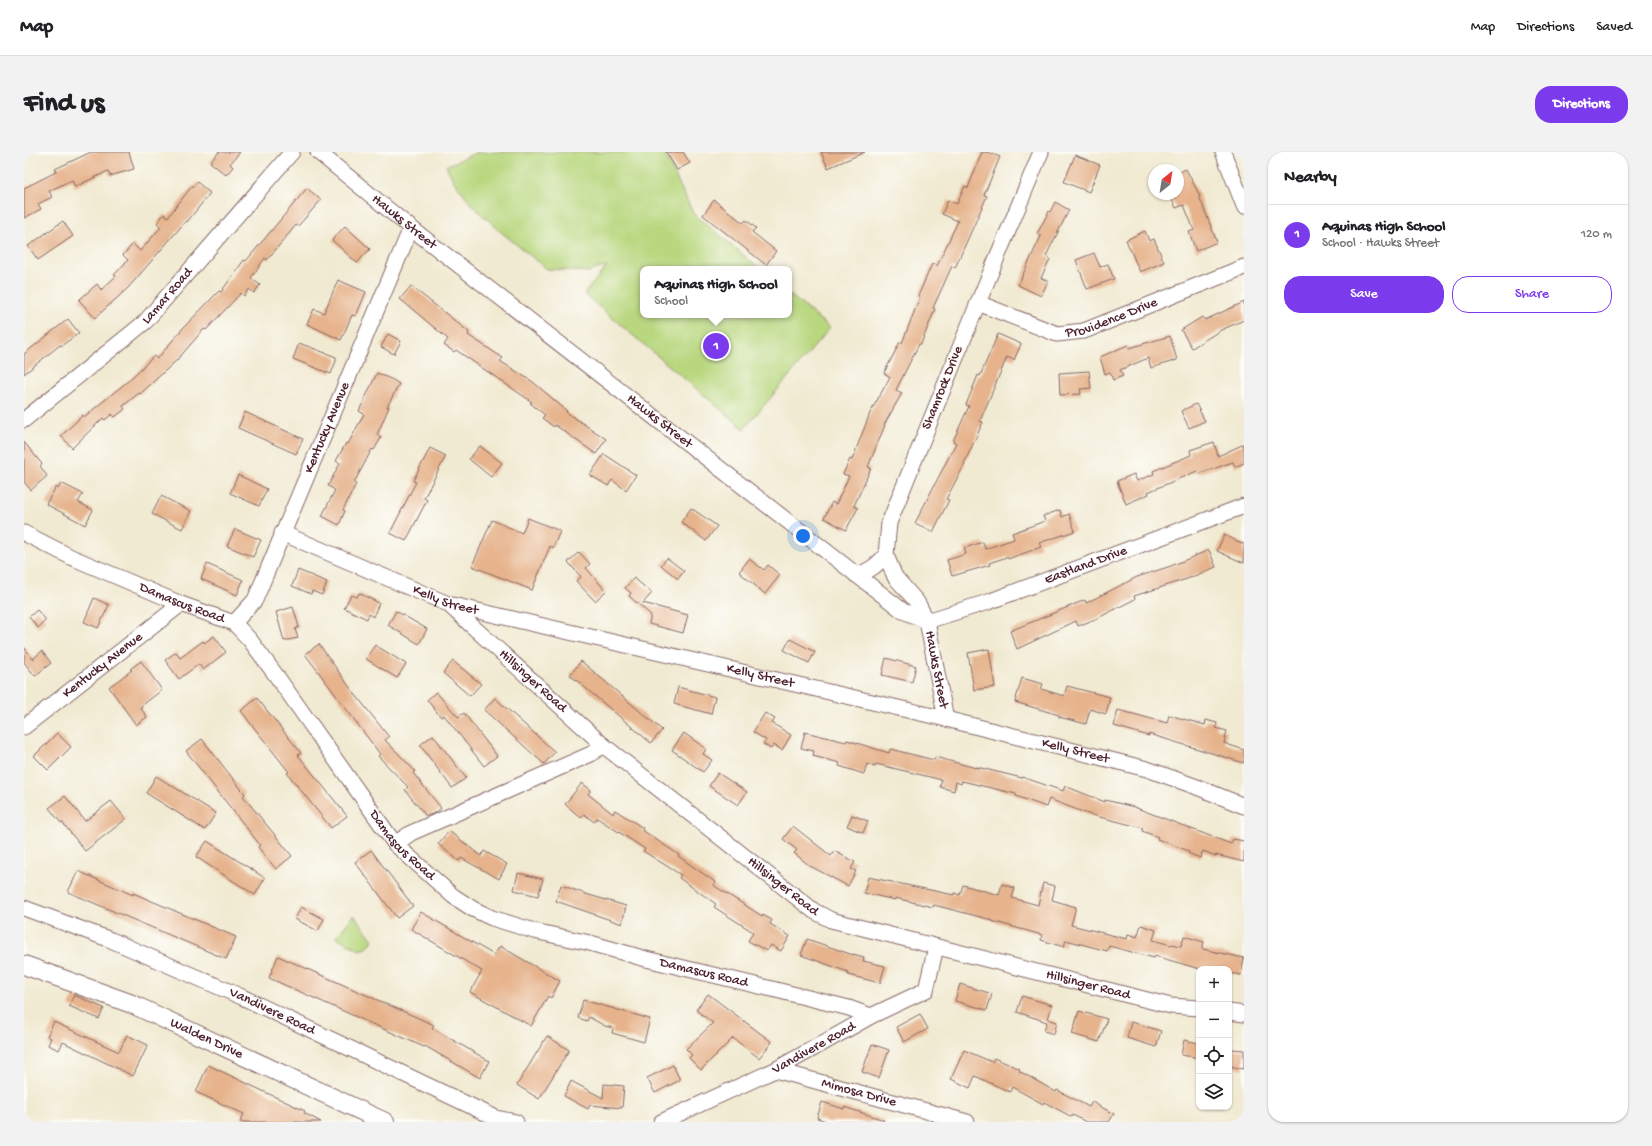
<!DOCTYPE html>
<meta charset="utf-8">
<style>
:root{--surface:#fff;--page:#f2f2f2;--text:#202124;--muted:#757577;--line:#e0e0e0;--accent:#7c3aed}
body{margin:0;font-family:"Gochi Hand",sans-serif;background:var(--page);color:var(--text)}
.controls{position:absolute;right:12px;bottom:12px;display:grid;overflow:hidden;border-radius:8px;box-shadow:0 1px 3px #0004}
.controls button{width:36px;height:36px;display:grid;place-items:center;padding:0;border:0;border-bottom:1px solid var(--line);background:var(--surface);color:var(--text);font:20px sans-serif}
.compass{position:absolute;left:1124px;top:12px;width:36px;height:36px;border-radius:50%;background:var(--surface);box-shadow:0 1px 3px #0004;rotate:30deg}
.you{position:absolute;left:779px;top:384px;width:14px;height:14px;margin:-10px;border:3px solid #fff;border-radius:50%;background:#1a73e8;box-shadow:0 0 0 6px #1a73e833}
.badge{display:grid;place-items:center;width:26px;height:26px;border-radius:50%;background:var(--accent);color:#fff;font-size:13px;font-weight:700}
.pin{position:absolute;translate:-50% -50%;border:2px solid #fff;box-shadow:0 1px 4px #0006}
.popup{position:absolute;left:616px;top:114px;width:152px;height:52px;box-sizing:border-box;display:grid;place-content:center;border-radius:8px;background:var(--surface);filter:drop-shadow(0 1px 3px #0005);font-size:13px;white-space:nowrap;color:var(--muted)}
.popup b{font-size:15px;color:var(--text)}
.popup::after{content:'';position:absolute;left:50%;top:100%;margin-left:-8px;border:8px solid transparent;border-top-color:var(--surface)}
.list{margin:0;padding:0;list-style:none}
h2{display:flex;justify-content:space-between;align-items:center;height:52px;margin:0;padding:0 16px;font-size:17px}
h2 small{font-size:13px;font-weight:400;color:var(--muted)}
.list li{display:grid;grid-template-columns:26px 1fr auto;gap:12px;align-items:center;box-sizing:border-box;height:60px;padding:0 16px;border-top:1px solid var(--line)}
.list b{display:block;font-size:15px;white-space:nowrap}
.list p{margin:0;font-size:13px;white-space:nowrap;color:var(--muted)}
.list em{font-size:13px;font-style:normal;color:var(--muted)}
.actions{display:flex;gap:8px;padding:12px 16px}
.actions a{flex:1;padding:9px 0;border:1px solid var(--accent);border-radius:16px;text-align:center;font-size:14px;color:var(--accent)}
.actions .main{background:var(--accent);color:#fff}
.icon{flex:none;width:22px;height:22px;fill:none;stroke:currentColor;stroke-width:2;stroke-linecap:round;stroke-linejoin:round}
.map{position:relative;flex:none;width:1220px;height:970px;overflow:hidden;border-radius:16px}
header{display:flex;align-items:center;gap:24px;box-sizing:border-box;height:56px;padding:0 20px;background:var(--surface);border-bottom:1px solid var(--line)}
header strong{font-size:19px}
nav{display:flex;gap:22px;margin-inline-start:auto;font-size:14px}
.intro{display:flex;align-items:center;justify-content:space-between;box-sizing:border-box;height:96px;padding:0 24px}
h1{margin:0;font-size:28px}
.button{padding:10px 18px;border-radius:16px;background:var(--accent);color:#fff;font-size:14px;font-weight:700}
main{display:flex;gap:24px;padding:0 24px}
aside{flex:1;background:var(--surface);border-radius:16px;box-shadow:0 1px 3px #0004}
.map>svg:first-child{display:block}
.green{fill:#b8d77e;stroke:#817b54}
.building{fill:#e6b38c}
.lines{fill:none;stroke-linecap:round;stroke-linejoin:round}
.minor-casing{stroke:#846665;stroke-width:17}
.tertiary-casing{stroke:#846665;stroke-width:20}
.minor{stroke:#fff;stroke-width:15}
.tertiary{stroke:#fff;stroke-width:18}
.labels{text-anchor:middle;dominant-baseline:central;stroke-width:3;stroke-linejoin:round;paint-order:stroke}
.street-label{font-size:14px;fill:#4a1f2b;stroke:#fdfcf7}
</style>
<header>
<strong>Map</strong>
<nav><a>Map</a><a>Directions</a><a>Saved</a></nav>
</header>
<div class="intro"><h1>Find us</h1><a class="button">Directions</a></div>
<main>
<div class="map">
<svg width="1220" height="970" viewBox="0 0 1220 970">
<rect width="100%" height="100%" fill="#fdfcf7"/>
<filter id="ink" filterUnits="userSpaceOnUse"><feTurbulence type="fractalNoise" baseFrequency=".025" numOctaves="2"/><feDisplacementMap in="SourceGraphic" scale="8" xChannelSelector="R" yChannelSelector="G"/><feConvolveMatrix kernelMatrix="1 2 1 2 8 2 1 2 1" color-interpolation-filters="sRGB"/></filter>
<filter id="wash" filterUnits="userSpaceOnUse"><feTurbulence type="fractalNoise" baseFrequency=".012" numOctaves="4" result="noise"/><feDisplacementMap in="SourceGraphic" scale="16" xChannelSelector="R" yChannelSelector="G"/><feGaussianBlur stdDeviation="0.9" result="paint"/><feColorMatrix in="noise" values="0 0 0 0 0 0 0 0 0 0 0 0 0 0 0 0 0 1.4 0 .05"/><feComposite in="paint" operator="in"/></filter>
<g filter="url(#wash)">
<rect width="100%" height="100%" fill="#f1ead2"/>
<g class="green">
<polygon points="454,0 640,0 669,61 736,117 619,117 619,163 765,163 765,142 806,176 720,277 560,142 583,114 564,120 523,117 477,80 451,56 431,31 422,14"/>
<polygon points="330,763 349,788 343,796 336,798 312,785"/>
</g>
<g id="blocks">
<g class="building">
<polygon points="67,0 105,0 110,17 86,24 84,19 51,35 48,28 25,39 28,45 14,52 17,57 0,66 0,36 32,20 31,17"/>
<polygon points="195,0 216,0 206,12 209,15 202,23 186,10"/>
<polygon points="642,0 659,0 666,11 653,18"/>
<polygon points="797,0 841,0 804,16"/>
<polygon points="958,0 963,0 976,5 960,43 963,44 931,116 928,114 909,156 911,157 897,192 895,192 872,238 878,241 860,273 861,273 844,315 847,316 830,354 834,356 822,378 800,366 808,350 812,352 825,324 819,322 826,307 828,308 846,261 866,225 860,221 876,190 878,191 896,145 894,144 908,112 913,114 934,69 918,62 924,48 933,52 941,34 944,36"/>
<polygon points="1051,3 1076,13 1065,40 1040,30"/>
<polygon points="1162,17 1176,44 1175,44 1193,90 1172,99 1165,80 1170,78 1160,53 1152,56 1145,42 1154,42 1154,21"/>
<polygon points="173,30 186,41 163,70 162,69 104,136 71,166 55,148 73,132 77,138 92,124 90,123 104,108 99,103 109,92 116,99 137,75 133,71 140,62 144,65 168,34 170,34"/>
<polygon points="283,36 297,48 274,74 272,73 243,108 241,106 227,126 236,133 230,141 225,137 220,144 217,141 182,178 180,177 153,208 116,242 115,241 99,254 101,257 91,265 88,262 81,268 79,266 48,296 37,284 59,263 60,265 104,229 130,204 133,207 160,175 195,139 197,140 220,108 222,109"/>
<polygon points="690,48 719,71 722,68 732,76 728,80 752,99 742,113 679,63"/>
<polygon points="1031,50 1045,58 1022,104 1026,107 1017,126 1024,129 1017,144 994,133 1017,84 1013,82 1025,59 1026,60"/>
<polygon points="39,69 49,84 14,108 4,94"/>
<polygon points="321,74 346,97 333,111 308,88"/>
<polygon points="1121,79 1125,89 1130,87 1140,110 1116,120 1102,88"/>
<polygon points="1070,101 1076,115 1084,112 1090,127 1063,137 1052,108"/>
<polygon points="314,128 342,140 332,164 328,163 317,188 283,172 290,157 300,161"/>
<polygon points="387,134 445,180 444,183 479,206 476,209 509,230 543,259 542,260 582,287 572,302 531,273 530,275 518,266 521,263 506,251 508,250 432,198 430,200 420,193 424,187 376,147"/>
<polygon points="1220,150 1220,168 1197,178 1168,196 1157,178 1178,165 1181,168"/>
<polygon points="44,167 55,181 37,194 36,193 0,222 0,202"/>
<polygon points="364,182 377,189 370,202 357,195"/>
<polygon points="974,182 997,192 990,208 983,205 956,269 959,270 940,312 941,312 922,347 925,348 909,380 891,371 932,291 929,289 945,254 942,253 954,223 956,224"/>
<polygon points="1146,184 1153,208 1127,216 1124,206 1096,218 1099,224 1089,228 1086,220 1081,222 1076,205 1104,193 1105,196"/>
<polygon points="275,191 312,205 312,209 307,222 269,207"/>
<polygon points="1065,219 1067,236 1056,237 1057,242 1036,243 1035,221"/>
<polygon points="353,221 369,228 375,232 363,255 365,255 353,283 357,286 350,298 348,297 330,331 332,332 319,358 321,359 315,373 298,364 311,338 304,334 316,311 312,309 322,291 324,292 340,262 335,259"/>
<polygon points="1172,252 1181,269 1165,276 1157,259"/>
<polygon points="221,260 279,287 272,302 214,276"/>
<polygon points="0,290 18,312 16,314 23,324 7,338 0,330"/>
<polygon points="1190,290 1194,304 1220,292 1220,311 1211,315 1209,310 1174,322 1173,319 1124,340 1125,342 1102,352 1093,329 1110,322 1113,329 1130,322 1129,319 1167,303 1166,298"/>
<polygon points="456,294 478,311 467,325 445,307"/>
<polygon points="406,296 422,304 400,346 403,348 382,389 366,381 392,330 389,329"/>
<polygon points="580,302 612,323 602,338 588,328 584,334 566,323"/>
<polygon points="214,323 243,337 235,354 206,341"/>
<polygon points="37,331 59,342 54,350 69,358 61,373 22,352 32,335 34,337"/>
<polygon points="137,344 167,359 158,377 128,362"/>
<polygon points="667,356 693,374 682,389 657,370"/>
<polygon points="1036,358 1038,365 1045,362 1051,379 1015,391 1017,395 984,407 983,405 965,411 966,413 928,424 923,408 942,402 940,396 959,390 961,397 990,387 988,381 1021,369 1019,364"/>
<polygon points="504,366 536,379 529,396 526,394 508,438 448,414 468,368 498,381"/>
<polygon points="211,377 237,388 229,405 203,394"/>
<polygon points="1200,383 1220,392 1220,411 1193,399"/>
<polygon points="1185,398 1192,415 1163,427 1110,444 1111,447 1074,466 1054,474 1052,469 993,497 986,479 1061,448 1062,451 1113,425 1147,414"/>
<polygon points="555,400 566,412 562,416 582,439 571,449 552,429 557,425 544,410"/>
<polygon points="643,406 660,419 654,427 637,413"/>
<polygon points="725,407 740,418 744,413 756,423 741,442 715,420"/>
<polygon points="183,412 219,428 213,443 177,427"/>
<polygon points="274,418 303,430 298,443 288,439 287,442 268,434"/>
<polygon points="610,426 628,441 619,451 664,463 659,481 625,472 627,463 605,444 607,441 601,436"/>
<polygon points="335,441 355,451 349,465 345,462 343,467 320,456 327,443 333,445"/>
<polygon points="70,446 85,453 74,476 60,470"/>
<polygon points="269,455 275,475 271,477 274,486 260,489 252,460"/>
<polygon points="13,458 22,468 14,476 5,465"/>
<polygon points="372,459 403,477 395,492 364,473"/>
<polygon points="190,484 202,500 179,518 175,512 155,527 141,508 152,500 156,506 179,489 180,491"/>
<polygon points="766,487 791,500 785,511 760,498"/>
<polygon points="295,492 327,537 365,585 361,588 391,619 389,621 417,656 411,661 402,664 381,638 384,635 354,604 356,602 281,502"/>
<polygon points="351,493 382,512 373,526 342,507"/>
<polygon points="0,495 9,507 18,499 27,511 11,524 0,510"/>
<polygon points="965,497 971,535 950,538 944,501"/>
<polygon points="862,506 892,514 888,530 858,523"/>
<polygon points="117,509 138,538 116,555 123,565 112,573 85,535 108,518 106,517"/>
<polygon points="429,509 457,532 446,544 419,521"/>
<polygon points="557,509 638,578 627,591 546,523"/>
<polygon points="998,526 1019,532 1017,537 1040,544 1043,534 1086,545 1082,562 1066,557 1062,572 1035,565 1035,563 991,550"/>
<polygon points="654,535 691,545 687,562 650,552"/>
<polygon points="412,540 434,565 440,561 473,604 460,614 420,563 417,565 403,548"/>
<polygon points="233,546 277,601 274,603 323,664 307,676 263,621 265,620 217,559"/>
<polygon points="471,546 531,600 520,612 460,558"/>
<polygon points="1094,558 1143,571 1145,563 1181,573 1182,568 1193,571 1192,576 1203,579 1200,591 1220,598 1220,611 1125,582 1125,584 1090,574"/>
<polygon points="741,561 751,567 748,571 767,583 758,598 750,593 747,597 739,592 742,588 729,580"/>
<polygon points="781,580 822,590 823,588 865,601 866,597 910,608 911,605 952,616 953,615 998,626 998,625 1039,639 1041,634 1081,650 1081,648 1110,655 1207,692 1209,687 1220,689 1220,710 1192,703 1192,704 1179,699 1176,706 1164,701 1165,699 1133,687 1134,685 1118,679 1119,676 1064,662 1025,647 1022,655 992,644 992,642 938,629 937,632 932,630 930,639 916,635 918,628 852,612 851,615 843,612 840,622 815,614 816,611 789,604 790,599 777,596"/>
<polygon points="33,581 47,595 24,618 10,604"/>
<polygon points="660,581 682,597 679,602 688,608 679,620 648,598"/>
<polygon points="409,583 442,626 428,636 396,593"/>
<polygon points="178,587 221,642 219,644 268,704 252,717 234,695 236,693 162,599"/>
<polygon points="694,621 723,640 714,653 685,634"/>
<polygon points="132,624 192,661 181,678 122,641"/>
<polygon points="558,631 567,638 564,642 589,662 591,658 619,676 618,678 655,703 654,704 691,730 689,733 738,764 739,763 748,768 746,772 766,784 757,799 747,793 743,799 724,789 729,780 690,755 692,752 655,726 657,723 619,699 621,697 573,666 570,670 560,662 557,666 541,652"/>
<polygon points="41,644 61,669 87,649 102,667 61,699 38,670 37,671 25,656"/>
<polygon points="828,663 844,669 839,681 823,674"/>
<polygon points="769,674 807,704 810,699 831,710 827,717 832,719 824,734 786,714 770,701 773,698 759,687"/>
<polygon points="425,679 457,704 460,699 483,712 475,727 437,706 435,709 414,692"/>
<polygon points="183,689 241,726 231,743 172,705"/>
<polygon points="347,698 389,754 373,766 331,710"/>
<polygon points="54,719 109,743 109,741 212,785 202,807 44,740"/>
<polygon points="494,721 519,727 514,744 490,738"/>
<polygon points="844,725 930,743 930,741 936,743 939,733 975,743 978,732 991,736 988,746 1014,753 1019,731 1031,734 1028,748 1052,755 1047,773 1103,787 1104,782 1113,785 1117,773 1132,778 1129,788 1147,793 1148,792 1157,794 1160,784 1180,790 1178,797 1220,806 1217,823 1205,821 1205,817 1176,817 1131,804 1130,806 1085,794 1083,799 1042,788 1040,795 1017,788 1018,783 968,769 968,768 910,753 909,755 871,746 871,748 840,741"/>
<polygon points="537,733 562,742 602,754 598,772 532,749"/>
<polygon points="277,755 300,767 294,779 271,767"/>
<polygon points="397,760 470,803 476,794 536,829 527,846 524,844 507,874 446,840 458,819 387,777"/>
<polygon points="783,787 829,803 829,802 840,805 839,809 861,814 856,831 824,823 824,820 777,803"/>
<polygon points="254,804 410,873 408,876 465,909 456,926 401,894 400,895 245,826"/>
<polygon points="936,832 968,842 963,858 931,849"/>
<polygon points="684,842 748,890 735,906 709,886 677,918 665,906 668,903 662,897 689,871 672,858"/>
<polygon points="50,843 80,856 75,867 45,854"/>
<polygon points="998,844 1028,853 1024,867 1033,870 1030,882 1020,879 1023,870 993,860"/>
<polygon points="559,848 626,867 620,890 588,881 589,876 581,874 565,865 563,869 554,866"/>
<polygon points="1055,859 1083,867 1075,890 1048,882"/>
<polygon points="896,862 904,877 880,890 872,875"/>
<polygon points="30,870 95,900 103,883 124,893 109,924 39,890 35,898 24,893 27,886 23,884"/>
<polygon points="1107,870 1137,879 1132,895 1103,886"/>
<polygon points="523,884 545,898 515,947 493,933"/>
<polygon points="1160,888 1175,891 1175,906 1157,903"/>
<polygon points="848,892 865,898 855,926 838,920"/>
<polygon points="1207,897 1220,898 1220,917 1205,914"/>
<polygon points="940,898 968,910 970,906 996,917 995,919 1032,940 1033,938 1065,955 1068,950 1090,962 1085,970 1062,970 1049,963 1048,965 1020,950 1019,952 988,935 986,940 951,924 946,936 927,927"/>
<polygon points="184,913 281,959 280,961 297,970 216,970 220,962 172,940"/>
<polygon points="649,913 656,928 631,941 623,926"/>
<polygon points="547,929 579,946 580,932 600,934 598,956 566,953 564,957 540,944"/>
<polygon points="798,950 820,957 820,955 860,968 859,970 805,970 793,966"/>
</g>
</g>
</g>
<g filter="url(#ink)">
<use href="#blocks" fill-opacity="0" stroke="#846665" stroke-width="1"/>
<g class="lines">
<defs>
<g id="minor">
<path id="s1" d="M294,0L387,76L879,459L903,469L922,567"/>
<path id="s2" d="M1017,0L954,151L865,371L862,403L871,425L893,450L903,469L964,450L1220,354"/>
<polyline points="1199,0 1220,54"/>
<path id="s3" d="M954,151L1033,182L1060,179L1220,115"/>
<path id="s4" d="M0,268L121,170L268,0"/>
<path id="s5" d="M0,381L47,405L157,452L210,471L226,488L254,526L371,692L429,744L449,757L468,766L510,779L566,791L622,807L748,837L825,856L847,864"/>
<path id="s6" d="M258,381L424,452L922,567L1123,617L1173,635L1220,654"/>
<path d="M832,423C845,420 853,413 862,403"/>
<path id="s7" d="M425,453L579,593L790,759L807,768L1147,854L1175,856"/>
<path id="s8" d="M210,471L231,448L387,76"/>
<path id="s9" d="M0,575L157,452"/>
<polyline points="371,692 387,681 567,602 579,593"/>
<path id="s10" d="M0,756L87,788L218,845L472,966L492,970"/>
<polyline points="1205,860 1220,862"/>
<path id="s11" d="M751,918L943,970"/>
<path id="s12" d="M637,970L751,918L847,864L902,838L912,795"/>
</g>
<g id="tertiary">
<path id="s13" d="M0,813L108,852L361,970"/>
</g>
</defs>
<use href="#minor" class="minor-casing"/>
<use href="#tertiary" class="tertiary-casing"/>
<use href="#minor" class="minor"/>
<use href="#tertiary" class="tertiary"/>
</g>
</g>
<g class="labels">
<g class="street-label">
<text stroke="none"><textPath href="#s1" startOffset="111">Hawks Street</textPath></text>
<text stroke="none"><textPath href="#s4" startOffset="190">Lamar Road</textPath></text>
<text stroke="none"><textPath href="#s3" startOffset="142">Providence Drive</textPath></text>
<text transform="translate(919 236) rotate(-68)">Shamrock Drive</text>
<text stroke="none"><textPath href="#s1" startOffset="435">Hawks Street</textPath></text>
<text stroke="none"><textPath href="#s8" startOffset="218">Kentucky Avenue</textPath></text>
<text stroke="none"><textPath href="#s2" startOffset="680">Eastland Drive</textPath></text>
<text stroke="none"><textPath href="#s6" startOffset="177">Kelly Street</textPath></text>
<text stroke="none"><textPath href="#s5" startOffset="173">Damascus Road</textPath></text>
<text stroke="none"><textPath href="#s9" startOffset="100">Kentucky Avenue</textPath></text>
<text stroke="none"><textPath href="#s1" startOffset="819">Hawks Street</textPath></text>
<text stroke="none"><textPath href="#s6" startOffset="501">Kelly Street</textPath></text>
<text stroke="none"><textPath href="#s7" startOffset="113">Hillsinger Road</textPath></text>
<text stroke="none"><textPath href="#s6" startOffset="825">Kelly Street</textPath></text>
<text stroke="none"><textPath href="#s5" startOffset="508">Damascus Road</textPath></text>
<text stroke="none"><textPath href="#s7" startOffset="437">Hillsinger Road</textPath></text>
<text stroke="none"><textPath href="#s5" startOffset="844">Damascus Road</textPath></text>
<text stroke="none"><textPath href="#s7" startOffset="761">Hillsinger Road</textPath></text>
<text stroke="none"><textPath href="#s10" startOffset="269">Vandivere Road</textPath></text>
<text stroke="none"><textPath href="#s13" startOffset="197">Walden Drive</textPath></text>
<text stroke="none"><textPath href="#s12" startOffset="170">Vandivere Road</textPath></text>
<text stroke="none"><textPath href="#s11" startOffset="87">Mimosa Drive</textPath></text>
</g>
</g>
</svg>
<div class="controls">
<button>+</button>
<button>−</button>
<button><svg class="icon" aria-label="locate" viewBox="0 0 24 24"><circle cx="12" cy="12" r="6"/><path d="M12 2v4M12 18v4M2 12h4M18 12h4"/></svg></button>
<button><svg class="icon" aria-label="layers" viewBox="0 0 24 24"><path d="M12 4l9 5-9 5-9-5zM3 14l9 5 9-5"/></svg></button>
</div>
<svg class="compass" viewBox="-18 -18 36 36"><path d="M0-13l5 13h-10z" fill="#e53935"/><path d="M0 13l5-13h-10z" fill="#757577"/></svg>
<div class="you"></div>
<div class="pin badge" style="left:692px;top:194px">1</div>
<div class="popup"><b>Aquinas High School</b>School</div>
</div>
<aside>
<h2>Nearby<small></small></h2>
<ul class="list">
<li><span class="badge">1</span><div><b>Aquinas High School</b><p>School · Hawks Street</p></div><em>120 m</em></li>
</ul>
<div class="actions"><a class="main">Save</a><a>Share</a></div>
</aside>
</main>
